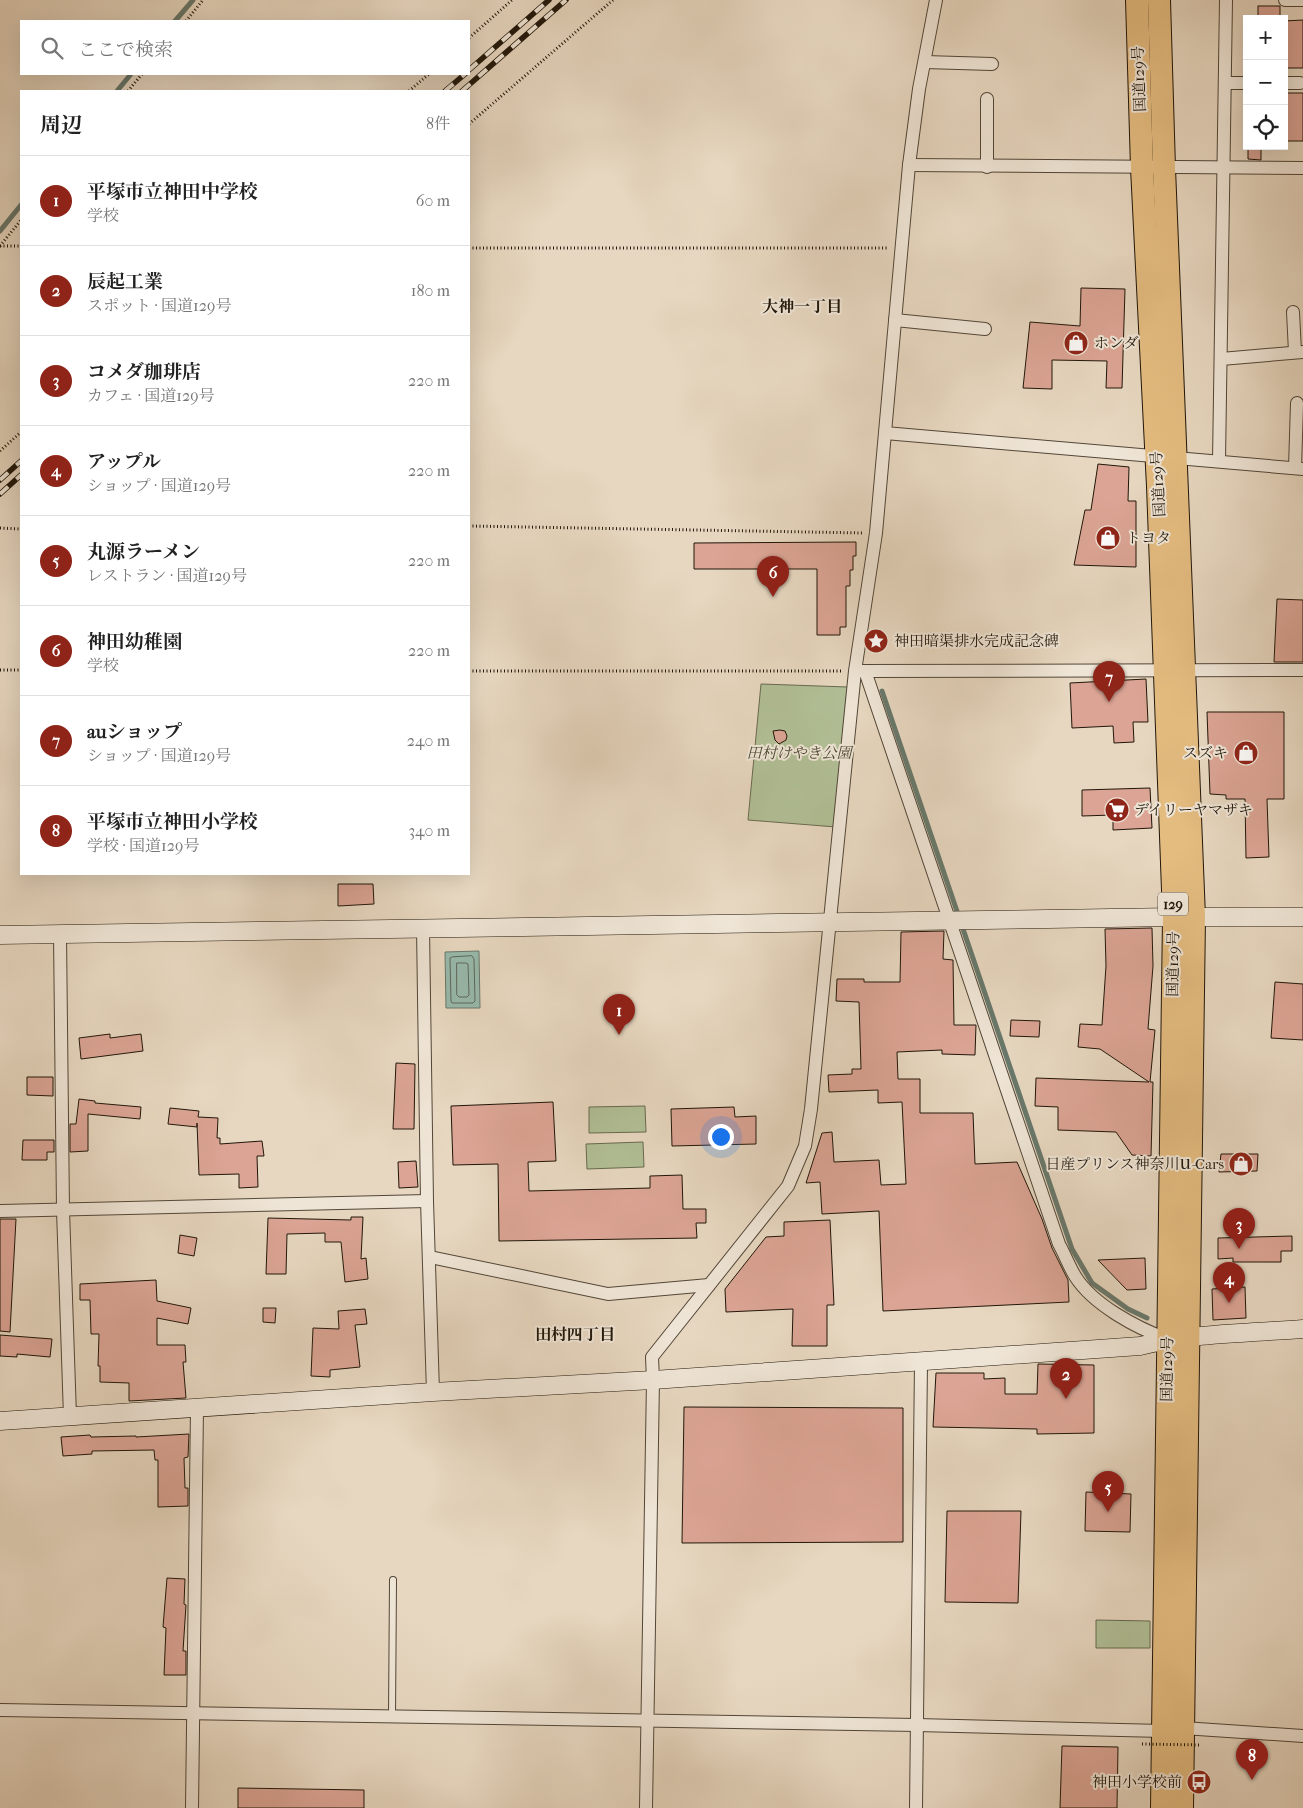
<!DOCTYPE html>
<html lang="ja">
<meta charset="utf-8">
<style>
:root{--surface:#fff;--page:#f2f2f2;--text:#222;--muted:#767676;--line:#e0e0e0;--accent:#8f2418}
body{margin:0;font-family:"IM FELL French Canon","Noto Serif JP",serif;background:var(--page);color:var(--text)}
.controls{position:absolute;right:15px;top:15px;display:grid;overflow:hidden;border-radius:0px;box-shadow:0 5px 20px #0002}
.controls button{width:45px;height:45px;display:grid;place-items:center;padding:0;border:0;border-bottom:1px solid var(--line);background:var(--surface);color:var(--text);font:25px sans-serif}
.you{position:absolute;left:720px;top:1136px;width:18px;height:18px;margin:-12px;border:4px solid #fff;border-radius:50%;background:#1a73e8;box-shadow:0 0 0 8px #1a73e833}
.badge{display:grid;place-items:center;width:32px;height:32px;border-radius:50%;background:var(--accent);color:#fff;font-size:16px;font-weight:700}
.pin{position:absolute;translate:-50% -41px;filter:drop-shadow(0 1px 2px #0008)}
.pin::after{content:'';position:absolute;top:26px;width:18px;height:15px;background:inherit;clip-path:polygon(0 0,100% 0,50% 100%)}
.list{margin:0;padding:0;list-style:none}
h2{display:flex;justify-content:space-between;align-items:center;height:65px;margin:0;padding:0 20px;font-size:21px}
h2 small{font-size:16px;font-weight:400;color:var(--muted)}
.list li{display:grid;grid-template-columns:32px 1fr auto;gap:15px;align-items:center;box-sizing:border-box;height:90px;padding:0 20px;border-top:1px solid var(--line)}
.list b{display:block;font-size:19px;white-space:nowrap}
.list p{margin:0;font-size:16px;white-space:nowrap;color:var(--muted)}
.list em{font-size:16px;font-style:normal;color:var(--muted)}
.icon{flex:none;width:28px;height:28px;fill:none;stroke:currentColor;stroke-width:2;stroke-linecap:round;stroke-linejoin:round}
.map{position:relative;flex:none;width:1303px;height:1808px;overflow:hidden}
.search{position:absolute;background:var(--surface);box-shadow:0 5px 20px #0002;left:20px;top:20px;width:450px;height:55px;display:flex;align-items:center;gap:12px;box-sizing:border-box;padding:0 18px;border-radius:0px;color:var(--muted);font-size:19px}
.panel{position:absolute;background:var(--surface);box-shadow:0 5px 20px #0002;left:20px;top:90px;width:450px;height:785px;border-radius:0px}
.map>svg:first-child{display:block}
.green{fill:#b1bf96;stroke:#686a50}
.water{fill:#98baad;stroke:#68786b}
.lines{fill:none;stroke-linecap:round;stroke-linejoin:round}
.shore{stroke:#5c685b;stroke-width:1}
.stream{stroke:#68786b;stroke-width:5}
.building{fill:#dba494;stroke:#201609}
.lane-casing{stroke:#524637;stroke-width:8}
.street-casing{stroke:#524637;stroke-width:14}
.secondary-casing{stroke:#201609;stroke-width:19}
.highway-casing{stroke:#201609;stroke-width:24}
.path{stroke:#201609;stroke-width:3;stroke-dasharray:1 2.5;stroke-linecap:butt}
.lane{stroke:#efe5d6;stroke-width:6}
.street{stroke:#efe5d6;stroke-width:12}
.secondary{stroke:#efe5d6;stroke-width:18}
.highway{stroke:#e4bc80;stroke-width:22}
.rail-casing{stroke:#201609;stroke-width:5.5}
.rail{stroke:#efe5d6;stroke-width:4;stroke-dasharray:11;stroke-linecap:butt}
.path-bridge{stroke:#201609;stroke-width:3;stroke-dasharray:1 2.5;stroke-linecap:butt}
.labels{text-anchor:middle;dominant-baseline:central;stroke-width:4;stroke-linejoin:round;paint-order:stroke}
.shield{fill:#efe5d6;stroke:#5e5446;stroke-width:1}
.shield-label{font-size:14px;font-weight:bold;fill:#201609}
.street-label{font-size:15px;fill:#201609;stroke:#efe5d6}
.poi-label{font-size:15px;fill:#201609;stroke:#efe5d6;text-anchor:start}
.park-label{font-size:15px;font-style:italic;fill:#4c4933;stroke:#efe5d6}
.neighbourhood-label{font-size:16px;font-weight:bold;fill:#201609;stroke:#efe5d6}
</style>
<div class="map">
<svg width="1303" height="1808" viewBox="0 0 1303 1808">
<rect width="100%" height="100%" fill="#e7d7c0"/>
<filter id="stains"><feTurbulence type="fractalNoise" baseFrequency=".004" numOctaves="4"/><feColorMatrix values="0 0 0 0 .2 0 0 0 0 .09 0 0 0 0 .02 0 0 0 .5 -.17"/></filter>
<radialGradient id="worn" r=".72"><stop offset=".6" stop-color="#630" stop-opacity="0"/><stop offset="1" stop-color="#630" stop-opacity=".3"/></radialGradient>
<g class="green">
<polygon points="761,684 848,687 836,827 748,820"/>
<polygon points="645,1106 646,1132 589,1133 589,1107"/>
<polygon points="643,1142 644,1167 587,1169 586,1144"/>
<polygon points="1096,1620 1150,1621 1150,1648 1096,1648"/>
</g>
<polygon class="water" points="479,951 480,1008 446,1008 445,952"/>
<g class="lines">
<g class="shore">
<polygon points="472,956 474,959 475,1001 473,1003 452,1003 451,1001 450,958 452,957"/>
<polygon points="457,963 466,963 468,964 469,995 467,997 459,997 457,995"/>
</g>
<g class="stream">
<polyline points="175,21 193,0"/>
<polyline points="117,91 131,74"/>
<polyline points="0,231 21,205"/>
<polyline points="882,691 1072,1249 1092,1283 1128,1309 1147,1318"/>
</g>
</g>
<g class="building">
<rect x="1258" y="6" width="22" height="13"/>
<polygon points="1303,20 1303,68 1284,68 1284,46 1286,46 1284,21"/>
<rect x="1284" y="93" width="19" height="48"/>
<polygon points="1248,146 1261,146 1261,160 1248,159"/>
<polygon points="1081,288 1125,289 1122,388 1106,388 1107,361 1052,360 1052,389 1023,388 1030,322 1080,326"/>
<polygon points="1098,464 1129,467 1128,501 1136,501 1136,567 1074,565 1085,510 1091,510"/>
<polygon points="856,542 856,556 853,556 853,570 850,570 850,586 846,586 846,627 840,627 840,635 817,635 817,569 694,569 694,543"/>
<polygon points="1277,599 1303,600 1303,662 1274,662"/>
<polygon points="1146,679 1148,722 1133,722 1134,742 1114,743 1113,726 1072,728 1070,683"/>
<polygon points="1207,712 1284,712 1284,799 1267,799 1269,857 1246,858 1245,799 1226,799 1226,795 1210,794"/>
<polygon points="780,730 785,731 787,736 786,740 779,744 775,740 773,731"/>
<polygon points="1150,788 1152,828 1113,830 1113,815 1082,816 1082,790"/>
<polygon points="338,884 373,884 374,904 338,906"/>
<polygon points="1152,928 1153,966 1148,1029 1155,1030 1150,1082 1153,1082 1151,1156 1132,1155 1116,1132 1058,1130 1058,1107 1035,1106 1036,1078 1149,1082 1100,1049 1078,1047 1080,1024 1102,1025 1106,966 1105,929"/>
<polygon points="944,931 943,959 953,960 954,1025 976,1025 975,1055 942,1054 942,1050 897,1052 898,1079 920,1079 920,1113 973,1113 975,1164 1017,1162 1042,1219 1052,1248 1068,1280 1069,1302 883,1311 879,1211 822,1214 820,1182 806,1183 822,1133 832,1132 834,1162 879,1160 881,1185 906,1184 902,1102 878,1103 878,1090 829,1092 828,1075 852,1074 852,1069 861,1069 859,1002 836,1001 837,979 864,979 864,982 900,982 901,932"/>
<polygon points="1275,982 1303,984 1303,1040 1271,1038"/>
<polygon points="1011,1020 1040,1021 1039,1037 1010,1036"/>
<polygon points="110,1034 110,1038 141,1034 143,1051 81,1059 79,1038"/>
<polygon points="396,1063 415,1064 414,1129 393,1129"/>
<polygon points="27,1077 53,1077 53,1096 27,1095"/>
<polygon points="79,1099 95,1101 95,1103 141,1107 140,1119 88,1114 88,1151 70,1152 70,1124 76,1124"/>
<polygon points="553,1102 556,1161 528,1162 529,1191 650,1188 650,1176 682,1175 683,1209 706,1209 706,1223 696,1223 697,1238 499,1241 498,1164 453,1165 451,1106"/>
<polygon points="734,1107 735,1117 756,1116 756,1144 672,1146 671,1109"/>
<polygon points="170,1108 199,1111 198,1117 218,1118 217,1138 220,1138 220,1144 262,1141 264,1156 257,1156 258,1187 239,1188 239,1174 199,1175 197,1123 197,1127 168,1124"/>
<polygon points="23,1140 54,1140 54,1152 47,1152 47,1160 22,1160"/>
<polygon points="1221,1154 1258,1154 1257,1171 1219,1172"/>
<polygon points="416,1161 418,1187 399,1188 398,1162"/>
<polygon points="351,1217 363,1217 361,1259 366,1258 368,1279 345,1282 341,1242 325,1242 325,1233 287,1234 286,1274 266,1274 268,1218 351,1220"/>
<polygon points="0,1219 16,1219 10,1332 0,1331"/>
<polygon points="830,1220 834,1305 827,1305 827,1346 792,1346 793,1309 726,1312 725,1289 766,1237 784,1236 784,1222"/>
<polygon points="180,1235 197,1238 194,1256 178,1253"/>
<polygon points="1292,1236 1292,1251 1281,1251 1281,1262 1233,1262 1233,1258 1218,1259 1218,1238"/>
<polygon points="1145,1258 1146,1289 1127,1290 1098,1260"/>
<polygon points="156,1280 157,1301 191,1308 188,1324 157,1318 157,1345 185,1345 186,1362 183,1362 186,1398 129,1401 129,1383 100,1382 100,1366 98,1366 99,1334 91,1334 90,1300 80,1300 80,1284"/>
<polygon points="1245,1287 1246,1318 1213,1320 1212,1289"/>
<polygon points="263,1308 276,1308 275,1323 263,1322"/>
<polygon points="365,1309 367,1324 355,1325 360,1367 330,1370 330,1377 311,1376 313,1328 339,1329 338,1311"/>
<polygon points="0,1335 52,1339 50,1357 17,1354 17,1357 0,1356"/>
<polygon points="1038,1364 1094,1365 1094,1433 1037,1434 1037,1429 933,1427 936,1373 984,1373 984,1379 1005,1378 1005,1394 1037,1394"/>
<polygon points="684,1407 903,1408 903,1542 682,1543"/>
<polygon points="189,1434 188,1457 184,1458 185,1488 188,1488 188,1506 158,1507 158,1460 155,1460 154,1450 92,1451 92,1454 63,1456 61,1437 90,1435 91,1437 136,1436 136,1437"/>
<polygon points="1086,1492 1131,1494 1130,1532 1085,1531"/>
<polygon points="947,1511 1021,1511 1018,1603 945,1602"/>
<polygon points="167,1578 185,1579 184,1604 186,1605 183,1651 186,1651 186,1675 164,1675 166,1628 163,1627"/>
<polygon points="1062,1746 1118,1747 1117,1808 1060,1808"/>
<polygon points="238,1788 364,1790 364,1808 238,1808"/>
</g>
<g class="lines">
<defs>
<polyline id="lane" points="392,1717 393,1580"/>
<g id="street">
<polyline points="1285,0 1303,0"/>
<polyline points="925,62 992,64"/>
<polyline points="1225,83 1247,83"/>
<polyline points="1284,83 1300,83"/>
<polyline points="909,165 1303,168"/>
<polyline points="987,167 987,99"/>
<polyline points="1293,312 1295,352"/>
<polyline points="895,320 985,329"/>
<polyline points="1221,359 1303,352"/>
<polyline points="885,433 1303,469"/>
<polyline points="1219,461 1226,0"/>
<polyline points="1295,468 1297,403"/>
<polyline points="857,671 1303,670"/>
<path d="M865,671L1059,1244C1065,1255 1069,1266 1075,1276C1093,1305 1137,1328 1167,1339"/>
<polyline points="423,928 427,1201 433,1392"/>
<polyline points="60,934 63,1210 70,1416"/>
<polyline points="0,1211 427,1201"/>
<polyline points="430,1257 608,1294 709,1285"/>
<polyline points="0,1710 917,1725 1163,1731"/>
<polyline points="1183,1728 1303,1736"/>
<polyline points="192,1808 197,1408"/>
<polyline points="646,1808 653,1380 652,1357 788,1186 805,1146 811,1109 855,671 876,533 909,165 919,89 936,0"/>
<polyline points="916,1808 921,1362"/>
</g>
<g id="secondary">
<polyline points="0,935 1174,917 1303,917"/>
<path d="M0,1421L433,1392L653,1380L1140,1346C1193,1333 1249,1333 1303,1329"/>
</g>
<g id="highway">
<polyline points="1137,0 1142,168 1158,486 1174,917 1162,1808"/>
<polyline points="1159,0 1164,168 1194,917 1182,1808"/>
</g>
</defs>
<use href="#lane" class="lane-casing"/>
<use href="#street" class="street-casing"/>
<use href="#secondary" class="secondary-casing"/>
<use href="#highway" class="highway-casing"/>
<g class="path">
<polyline points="186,21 203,0"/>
<polyline points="469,38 512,0"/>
<polyline points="128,91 142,74"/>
<polyline points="409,91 429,74"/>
<polyline points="469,124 613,0"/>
<polyline points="0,246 21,220"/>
<polyline points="0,246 21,246"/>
<polyline points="469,248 888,248"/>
<polyline points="0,451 21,432"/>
<polyline points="469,526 863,533"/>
<polyline points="0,528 21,529"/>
<polyline points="0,670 21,670"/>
<polyline points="469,671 841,671"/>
</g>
<use href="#lane" class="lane"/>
<use href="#street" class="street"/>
<use href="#secondary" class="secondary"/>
<use href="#highway" class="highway"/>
<defs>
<g id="rail">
<polyline points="469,70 549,0"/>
<polyline points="445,91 465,74"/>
<polyline points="462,91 566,0"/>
<polyline points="0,480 21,461"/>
<polyline points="0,494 21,475"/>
</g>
</defs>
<use href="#rail" class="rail-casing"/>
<use href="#rail" class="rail"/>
<polyline class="path-bridge" points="1142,1744 1200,1745"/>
</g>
<defs>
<symbol id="shop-disc" viewBox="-11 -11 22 22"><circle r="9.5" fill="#8f2418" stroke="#efe5d6"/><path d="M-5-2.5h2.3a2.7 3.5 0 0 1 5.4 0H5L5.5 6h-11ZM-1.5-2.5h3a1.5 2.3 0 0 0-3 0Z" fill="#fff"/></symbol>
<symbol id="sight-disc" viewBox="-11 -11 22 22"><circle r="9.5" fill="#8f2418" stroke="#efe5d6"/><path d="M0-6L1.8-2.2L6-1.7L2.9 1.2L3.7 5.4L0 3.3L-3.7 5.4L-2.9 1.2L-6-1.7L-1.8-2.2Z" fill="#fff"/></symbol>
<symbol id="supermarket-disc" viewBox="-11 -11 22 22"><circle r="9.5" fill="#8f2418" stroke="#efe5d6"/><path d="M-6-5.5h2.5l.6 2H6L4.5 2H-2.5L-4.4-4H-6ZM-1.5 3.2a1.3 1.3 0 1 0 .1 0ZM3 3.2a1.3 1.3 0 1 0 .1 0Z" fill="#fff"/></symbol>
<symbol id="bus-disc" viewBox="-11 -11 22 22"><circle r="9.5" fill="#8f2418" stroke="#efe5d6"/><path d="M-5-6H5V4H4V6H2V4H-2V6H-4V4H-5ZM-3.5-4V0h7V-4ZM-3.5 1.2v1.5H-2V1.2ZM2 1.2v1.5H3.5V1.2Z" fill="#fff"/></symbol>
</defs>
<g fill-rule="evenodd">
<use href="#shop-disc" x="1062" y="329" width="28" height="28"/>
<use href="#shop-disc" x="1094" y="524" width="28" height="28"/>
<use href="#sight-disc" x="862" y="627" width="28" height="28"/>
<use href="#shop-disc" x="1232" y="739" width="28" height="28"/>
<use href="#supermarket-disc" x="1103" y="796" width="28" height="28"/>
<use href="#shop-disc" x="1227" y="1150" width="28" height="28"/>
<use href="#bus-disc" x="1185" y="1768" width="28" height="28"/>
</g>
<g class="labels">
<rect class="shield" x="1158" y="892.5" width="30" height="23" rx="4"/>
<g class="shield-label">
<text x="1173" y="904">129</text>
</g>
<g class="street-label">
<text transform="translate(1139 79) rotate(-92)">国道129号</text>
<text transform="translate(1158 484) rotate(-93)">国道129号</text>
<text transform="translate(1173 964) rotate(-89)">国道129号</text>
<text transform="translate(1167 1369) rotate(-89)">国道129号</text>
</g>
<g class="poi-label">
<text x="1094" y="343">ホンダ</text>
<text x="1126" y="538">トヨタ</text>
<text x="894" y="641">神田暗渠排水完成記念碑</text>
<text x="1228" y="753" text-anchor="end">スズキ</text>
<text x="1134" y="810">デイリーヤマザキ</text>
<text x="1224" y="1164" text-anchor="end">日産プリンス神奈川U-Cars</text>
<text x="1182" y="1782" text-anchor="end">神田小学校前</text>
</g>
<g class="park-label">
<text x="799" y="753">田村けやき公園</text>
</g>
<g class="neighbourhood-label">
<text x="802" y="306">大神一丁目</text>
<text x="575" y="1334">田村四丁目</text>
</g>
</g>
<rect width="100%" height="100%" filter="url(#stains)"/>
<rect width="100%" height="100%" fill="url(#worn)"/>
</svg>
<div class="controls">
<button>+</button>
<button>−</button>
<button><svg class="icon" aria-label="locate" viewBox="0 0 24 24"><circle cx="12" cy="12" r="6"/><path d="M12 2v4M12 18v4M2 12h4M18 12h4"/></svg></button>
</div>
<div class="you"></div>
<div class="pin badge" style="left:619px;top:1035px">1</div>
<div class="pin badge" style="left:1066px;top:1399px">2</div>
<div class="pin badge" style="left:1239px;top:1249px">3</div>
<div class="pin badge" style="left:1229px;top:1303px">4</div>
<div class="pin badge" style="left:1108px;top:1512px">5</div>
<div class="pin badge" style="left:773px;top:597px">6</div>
<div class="pin badge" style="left:1109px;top:702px">7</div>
<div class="pin badge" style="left:1252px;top:1780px">8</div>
<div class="search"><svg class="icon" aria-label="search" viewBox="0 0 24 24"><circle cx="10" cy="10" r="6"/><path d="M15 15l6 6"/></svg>ここで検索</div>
<section class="panel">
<h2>周辺<small>8件</small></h2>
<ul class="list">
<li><span class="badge">1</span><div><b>平塚市立神田中学校</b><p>学校</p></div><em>60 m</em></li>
<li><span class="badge">2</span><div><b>辰起工業</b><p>スポット · 国道129号</p></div><em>180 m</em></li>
<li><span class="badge">3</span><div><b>コメダ珈琲店</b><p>カフェ · 国道129号</p></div><em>220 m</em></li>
<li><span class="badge">4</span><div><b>アップル</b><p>ショップ · 国道129号</p></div><em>220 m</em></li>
<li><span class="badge">5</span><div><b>丸源ラーメン</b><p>レストラン · 国道129号</p></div><em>220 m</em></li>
<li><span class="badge">6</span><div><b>神田幼稚園</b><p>学校</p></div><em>220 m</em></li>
<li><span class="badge">7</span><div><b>auショップ</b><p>ショップ · 国道129号</p></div><em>240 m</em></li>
<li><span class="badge">8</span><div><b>平塚市立神田小学校</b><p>学校 · 国道129号</p></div><em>340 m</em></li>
</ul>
</section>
</div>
